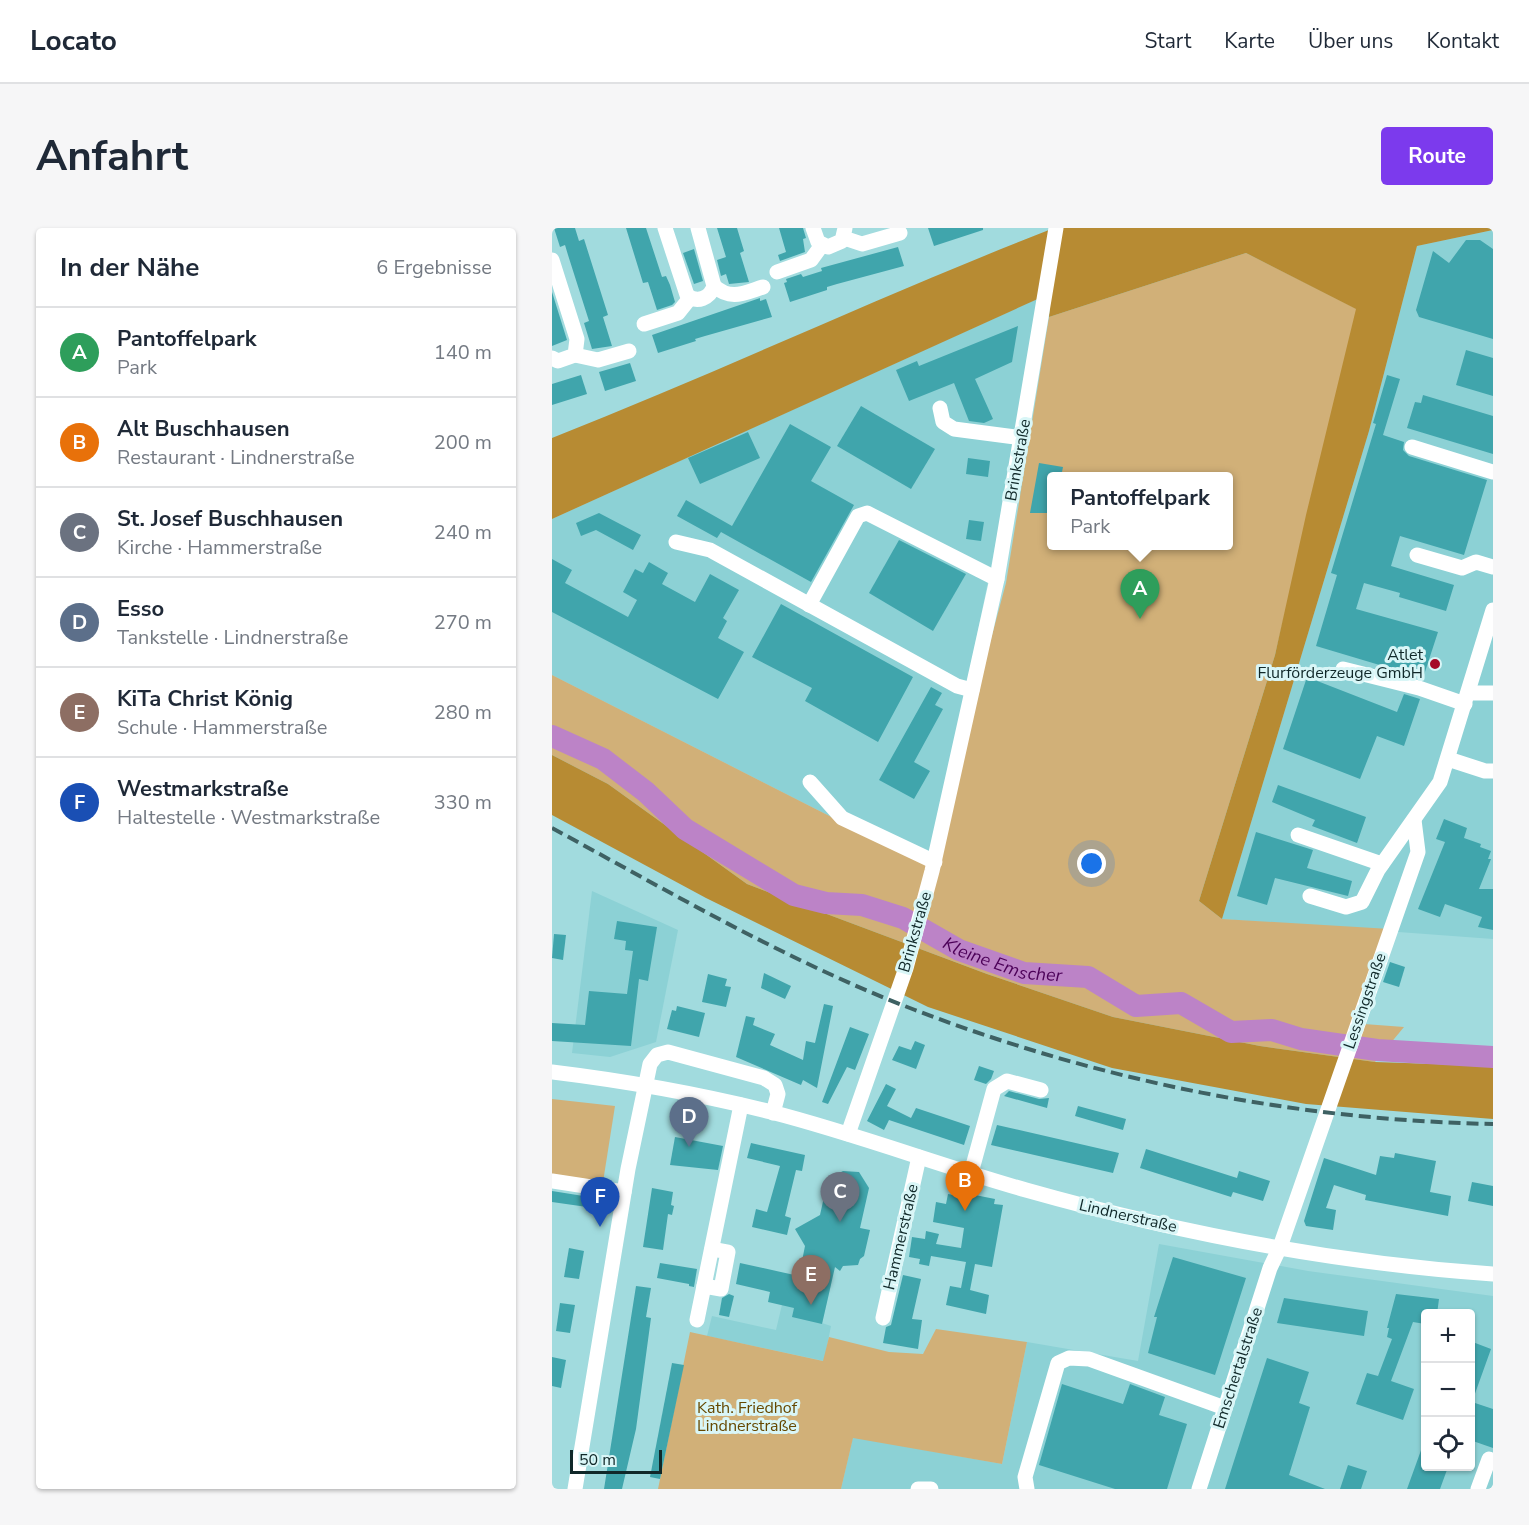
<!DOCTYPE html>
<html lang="de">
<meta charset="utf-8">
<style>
:root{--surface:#fff;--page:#f6f6f7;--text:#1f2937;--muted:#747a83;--line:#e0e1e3;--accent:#7c3aed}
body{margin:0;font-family:"Nunito Sans",sans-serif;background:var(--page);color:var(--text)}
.controls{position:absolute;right:18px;bottom:18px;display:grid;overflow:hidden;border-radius:6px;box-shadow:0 2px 4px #0004}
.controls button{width:54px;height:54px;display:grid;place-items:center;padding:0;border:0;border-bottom:2px solid var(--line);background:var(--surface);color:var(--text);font:30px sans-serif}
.scale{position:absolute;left:18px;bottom:15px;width:92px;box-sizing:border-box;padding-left:6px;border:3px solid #102829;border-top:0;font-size:16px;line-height:21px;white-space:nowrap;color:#102829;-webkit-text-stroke:4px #d9f6f7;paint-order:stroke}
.you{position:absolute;left:540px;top:636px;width:21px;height:21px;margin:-15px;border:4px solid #fff;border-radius:50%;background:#1a73e8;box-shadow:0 0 0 9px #1a73e833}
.badge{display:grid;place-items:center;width:39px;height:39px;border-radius:50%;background:var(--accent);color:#fff;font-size:20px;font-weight:700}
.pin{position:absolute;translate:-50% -50px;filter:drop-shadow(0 2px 3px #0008)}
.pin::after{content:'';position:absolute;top:32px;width:21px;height:18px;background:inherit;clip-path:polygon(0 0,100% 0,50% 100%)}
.popup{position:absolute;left:495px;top:244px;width:186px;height:78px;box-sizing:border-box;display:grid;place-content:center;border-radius:6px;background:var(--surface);filter:drop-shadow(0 2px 4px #0005);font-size:20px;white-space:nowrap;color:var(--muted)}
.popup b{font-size:22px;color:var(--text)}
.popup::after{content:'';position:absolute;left:50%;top:100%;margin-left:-12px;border:12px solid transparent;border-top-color:var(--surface)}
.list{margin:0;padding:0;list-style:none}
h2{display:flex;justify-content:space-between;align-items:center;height:78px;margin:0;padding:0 24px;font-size:26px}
h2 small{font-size:20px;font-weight:400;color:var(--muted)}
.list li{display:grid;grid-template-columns:39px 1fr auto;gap:18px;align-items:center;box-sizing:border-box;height:90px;padding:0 24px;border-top:2px solid var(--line)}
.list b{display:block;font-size:22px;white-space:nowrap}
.list p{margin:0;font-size:20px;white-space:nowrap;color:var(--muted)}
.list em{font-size:20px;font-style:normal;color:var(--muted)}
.icon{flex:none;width:33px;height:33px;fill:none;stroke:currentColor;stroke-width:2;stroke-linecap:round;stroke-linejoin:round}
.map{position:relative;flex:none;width:941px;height:1261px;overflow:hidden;border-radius:6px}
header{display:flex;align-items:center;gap:36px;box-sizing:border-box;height:84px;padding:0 30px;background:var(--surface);border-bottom:2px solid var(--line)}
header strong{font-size:28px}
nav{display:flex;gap:33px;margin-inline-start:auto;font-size:21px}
.intro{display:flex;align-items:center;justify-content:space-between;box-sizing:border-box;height:144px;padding:0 36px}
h1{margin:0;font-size:42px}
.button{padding:15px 27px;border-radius:6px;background:var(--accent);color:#fff;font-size:21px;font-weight:700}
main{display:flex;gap:36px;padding:0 36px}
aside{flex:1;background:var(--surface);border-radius:6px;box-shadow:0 2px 4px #0004}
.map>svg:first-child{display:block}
.built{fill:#8cd1d5;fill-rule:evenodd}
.green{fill:#d1b078;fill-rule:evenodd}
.forest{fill:#b78b33}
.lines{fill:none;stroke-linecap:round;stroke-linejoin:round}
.river{stroke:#bc83c7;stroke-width:22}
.building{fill:#40a5ac}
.minor{stroke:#fff;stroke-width:15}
.rail{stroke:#3e6163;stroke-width:4;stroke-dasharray:12 6;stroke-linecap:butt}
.poi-dot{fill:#a50a27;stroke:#d9f6f7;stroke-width:2}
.labels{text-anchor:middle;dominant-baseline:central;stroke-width:6;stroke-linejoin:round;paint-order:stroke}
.street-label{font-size:16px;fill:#102829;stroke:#d9f6f7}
.poi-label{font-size:16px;fill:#102829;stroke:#d9f6f7;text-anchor:end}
.park-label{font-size:16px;fill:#664800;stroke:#d9f6f7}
.water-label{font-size:18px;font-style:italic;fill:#4c0058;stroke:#d9f6f7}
</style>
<header>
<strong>Locato</strong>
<nav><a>Start</a><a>Karte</a><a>Über uns</a><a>Kontakt</a></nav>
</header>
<div class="intro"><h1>Anfahrt</h1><a class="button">Route</a></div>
<main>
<aside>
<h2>In der Nähe<small>6 Ergebnisse</small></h2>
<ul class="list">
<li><span class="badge" style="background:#2e9e5b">A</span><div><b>Pantoffelpark</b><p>Park</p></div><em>140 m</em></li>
<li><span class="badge" style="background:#e8710a">B</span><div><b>Alt Buschhausen</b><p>Restaurant · Lindnerstraße</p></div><em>200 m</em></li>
<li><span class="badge" style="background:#6b7280">C</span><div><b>St. Josef Buschhausen</b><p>Kirche · Hammerstraße</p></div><em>240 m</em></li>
<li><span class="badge" style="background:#5c6f8a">D</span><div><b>Esso</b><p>Tankstelle · Lindnerstraße</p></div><em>270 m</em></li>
<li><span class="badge" style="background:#8d6e63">E</span><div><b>KiTa Christ König</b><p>Schule · Hammerstraße</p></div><em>280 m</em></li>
<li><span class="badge" style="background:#1a4fb4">F</span><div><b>Westmarkstraße</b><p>Haltestelle · Westmarkstraße</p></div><em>330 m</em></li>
</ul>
</aside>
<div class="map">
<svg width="941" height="1261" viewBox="0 0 941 1261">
<rect width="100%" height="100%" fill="#a1dbde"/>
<g class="built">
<polygon points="941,2 941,711 670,691 817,203 865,18"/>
<polygon points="494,67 378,639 0,447 0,291"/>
<polygon points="40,663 126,702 104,814 58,829 20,825"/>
<path d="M607,1016L756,1043L941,1068V1261H289L301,1209L450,1236L475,1114L586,1133ZM874,1086H918V1238H874Z"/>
<polygon points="249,1051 279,1057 270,1095 279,1098 272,1133 155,1108 160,1088 224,1102 233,1064"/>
</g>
<g class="green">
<path d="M694,25L805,81L723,427L647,673L670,691L838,701L812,796L852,799L823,834L708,818L561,789L435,746L195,656L56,556L0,527V447L378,639L454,355L497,89ZM500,249H676V318H500Z"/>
<polygon points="0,871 63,878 51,954 0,946"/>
<polygon points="384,1101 475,1114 450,1236 301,1210 289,1261 106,1261 138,1104 271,1133 277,1109 337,1124 371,1126"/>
</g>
<g class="forest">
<path d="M502,0H941V2L865,18L817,203L670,691L647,673L723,427L754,287L804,81L694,25L497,89L499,65L0,291V210C169,143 333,66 502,0Z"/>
<polygon points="0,527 56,556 195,656 435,746 561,789 708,818 823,834 941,838 941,891 754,876 560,840 376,779 154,670 0,587"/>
</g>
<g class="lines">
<path class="river" id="s1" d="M0,508L51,531L94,564L133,601L242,667L274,675L310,677L351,690L407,722L472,745L536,749L584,778L629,775L679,804L720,802L749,811L825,822L941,829"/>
</g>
<g class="building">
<polygon points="2,0 23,0 27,13 32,11 56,87 51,89 60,118 40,121 32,95 37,93 16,27 13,17 8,19"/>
<polygon points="74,0 94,0 110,49 114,48 118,57 123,74 120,77 105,82 96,54 91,55"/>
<polygon points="165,0 185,0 192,23 188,25 197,54 177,56 174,46 169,48 165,32 174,29"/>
<polygon points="227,0 251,0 254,10 251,11 253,24 228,33 226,27 234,24"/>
<polygon points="376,0 431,0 431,2 382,18"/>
<polygon points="914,12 928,12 941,21 941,111 867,89 864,82 881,23 897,35"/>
<polygon points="346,19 352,38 285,56 275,59 275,62 238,74 232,55 235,54 234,51 249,46 251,49 270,43 269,40"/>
<polygon points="142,21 151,53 142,56 131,25"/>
<polygon points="0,64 15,112 0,118"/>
<polygon points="208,70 208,73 214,71 220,89 153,108 143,111 144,113 106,125 100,107"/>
<polygon points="466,98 460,134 423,151 441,191 432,195 417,193 402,155 357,173 344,142 365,133 367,138"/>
<polygon points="914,122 941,130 941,168 904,157"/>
<polygon points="78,135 84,153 53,163 47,144"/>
<polygon points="29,147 35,166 0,177 0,156"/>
<polygon points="835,147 848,151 831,207 852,214 851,222 857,228 935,252 912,327 848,308 839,338 902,357 894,383 847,369 848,365 812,355 804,381 886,404 871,450 764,418 785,347 779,345 824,196 821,195"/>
<polygon points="871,167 941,188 941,226 855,200 863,174 869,175"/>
<polygon points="309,178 383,221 359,261 285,218"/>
<polygon points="238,196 279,219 259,253 302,277 259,354 169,304 165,310 125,288 134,272 180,298"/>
<polygon points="196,204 208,230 148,256 136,230"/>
<polygon points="416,230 438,233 436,249 414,246"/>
<polygon points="487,235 511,239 509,249 500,249 500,285 478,285"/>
<polygon points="47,285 89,307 81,322 44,302 29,308 24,295"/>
<polygon points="417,292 432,294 429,313 414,311"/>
<polygon points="347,312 414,346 381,403 317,365"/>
<polygon points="0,331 20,342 13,355 76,389 85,372 71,364 83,341 91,345 97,334 116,345 110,356 143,374 158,346 187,362 171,390 175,393 166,410 192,424 166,471 0,384"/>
<polygon points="229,376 361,449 326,514 253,473 260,460 200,429"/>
<polygon points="755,449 845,484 852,466 868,471 852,518 825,508 808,551 731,521"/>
<polygon points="379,459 390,465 383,477 391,481 362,534 378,543 362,571 327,552"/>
<polygon points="726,557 814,589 805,615 760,598 763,592 720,574"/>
<polygon points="892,591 915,600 912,610 929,616 928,619 939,623 936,631 939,631 927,661 941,661 941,702 926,699 930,689 893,676 888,689 866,681 893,614 884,611"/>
<polygon points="704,604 761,622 755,640 800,653 796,668 723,650 715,677 685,668"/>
<polygon points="65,693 105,699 96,753 87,751 79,818 0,813 0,795 33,797 37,763 75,766 81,723 73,722 74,713 62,711"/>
<polygon points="2,706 14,707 11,732 0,730"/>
<polygon points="838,734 853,739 847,759 831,754"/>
<polygon points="212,745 239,758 233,771 209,760"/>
<polygon points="156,746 175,751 173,758 179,759 174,779 150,774"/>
<polygon points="272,776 281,778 265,860 251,852 249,857 184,829 194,788 203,790 201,797 223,806 218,817 251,832 254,813 263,815"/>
<polygon points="125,778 153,785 147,809 115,801 120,782 124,783"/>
<polygon points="298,799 317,806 303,842 295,839 276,876 270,874"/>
<polygon points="363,813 373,817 364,841 340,832 347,818 359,822"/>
<polygon points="427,838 442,843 439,851 434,856 422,852"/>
<polygon points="334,856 344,861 335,878 359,890 364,880 418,898 412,917 337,892 332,902 315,893"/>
<polygon points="457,863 487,871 497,870 495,880 452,868"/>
<polygon points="526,878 574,891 571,902 523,888"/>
<polygon points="445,897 567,925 561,945 439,917"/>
<polygon points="123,909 171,918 166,942 118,937"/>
<polygon points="199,915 253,927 250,943 244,942 233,988 239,990 235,1007 200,999 204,981 215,984 228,938 195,930"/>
<polygon points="594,921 685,950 687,943 718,953 711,973 681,964 679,969 588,940"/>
<polygon points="843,925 884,933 878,964 899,968 896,988 813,972 814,967 782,957 774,980 784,982 781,1002 754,998 752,993 772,930 824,947 828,928 842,930"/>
<polygon points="291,943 307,944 317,960 308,1000 318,1002 312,1028 308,1031 306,1037 291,1038 288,1043 283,1039 270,1096 240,1089 242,1080 216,1074 218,1064 184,1056 188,1035 247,1048 253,1018 243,1001 268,987 276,951"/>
<polygon points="920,954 941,958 941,978 916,973"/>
<polygon points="100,960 121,964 119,977 122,978 120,987 116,986 111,1022 91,1019"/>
<polygon points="0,963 44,970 42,980 0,974"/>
<polygon points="408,964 443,971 442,976 451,977 440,1039 423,1036 418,1062 437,1067 434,1086 394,1077 398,1058 409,1060 414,1034 379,1028 377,1038 367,1036 368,1031 357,1029 360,1009 373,1011 374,1003 387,1006 384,1016 409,1020 412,1000 381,994 384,974 394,976 396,966 407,968"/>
<polygon points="17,1020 32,1023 27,1051 12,1049"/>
<polygon points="621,1029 694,1050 663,1147 596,1125 605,1089 602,1089"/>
<polygon points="108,1035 145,1041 142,1059 137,1058 137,1056 105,1050"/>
<polygon points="351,1047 369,1051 360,1091 370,1092 366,1121 331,1115 334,1099 339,1097"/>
<polygon points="84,1058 99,1060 94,1089 99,1090 84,1201 70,1261 52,1261"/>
<polygon points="177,1066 182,1068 177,1089 167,1087 170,1070"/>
<polygon points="844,1066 887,1071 885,1086 873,1086 873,1096 861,1094 839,1153 862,1161 851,1192 804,1176 815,1145 826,1148 840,1111 835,1109 837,1100 835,1100"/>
<polygon points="732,1070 816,1083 812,1108 725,1095"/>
<polygon points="8,1075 23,1077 18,1105 4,1103"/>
<polygon points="918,1113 939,1121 920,1174 941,1181 941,1220 918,1212"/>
<polygon points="0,1129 14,1132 9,1160 0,1158"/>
<polygon points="715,1130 757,1144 747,1175 758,1179 737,1247 773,1261 673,1261"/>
<polygon points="120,1135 132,1137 108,1251 98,1249"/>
<polygon points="510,1156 571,1176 578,1156 613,1169 607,1187 635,1196 615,1261 563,1261 487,1237"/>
<polygon points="872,1214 873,1239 896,1239 888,1261 855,1261"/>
<polygon points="796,1237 815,1243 809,1261 788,1261"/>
</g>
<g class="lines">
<g class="minor">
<path d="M113,0L135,67C145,76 158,70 162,58L146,0"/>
<polyline points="261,0 266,14 276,19 290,13 293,0"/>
<polyline points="292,10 310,16 348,5"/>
<polyline points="0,32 25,111 23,127 6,133 0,130"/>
<polyline points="225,44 259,32 270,17"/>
<path d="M162,58C179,73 192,65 211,59"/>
<polyline points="92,96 126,85 138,70"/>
<polyline points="23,127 46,132 77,123"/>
<polyline points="388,180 391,194 402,201 471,210"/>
<polyline points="860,219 941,244"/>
<polyline points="124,314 158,322 405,458 420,462"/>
<polyline points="865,327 910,340 924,334 941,339"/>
<polyline points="257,377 306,288 315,285 445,351"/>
<polyline points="791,441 867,460 913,476"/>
<polyline points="916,465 941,465"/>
<polyline points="896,531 933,543 941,543"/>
<polyline points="258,554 290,590 383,634"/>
<polyline points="746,607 830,636"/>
<polyline points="758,668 794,679 810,674 826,642 888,554 941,382"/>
<path d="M0,844C74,853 147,866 219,884C305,906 389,938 474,962C626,1005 783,1035 941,1046"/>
<polyline points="296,906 354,740 380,643 445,351 504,0"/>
<polyline points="419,945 442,861 455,853 489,862"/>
<polyline points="0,953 72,964"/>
<polyline points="152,1058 169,1061 176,1024 160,1021"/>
<polyline points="331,1090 367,929"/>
<polyline points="145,1092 189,877"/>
<polyline points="23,1261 76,941 98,836 105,827 116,824 212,850 223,857 226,866 221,885"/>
<polyline points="366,1261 379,1261"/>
<polyline points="475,1261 473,1249 506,1135 517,1130 537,1131 673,1180"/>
<polyline points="647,1261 718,1040 728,1019 866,624 862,592"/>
<polyline points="926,1261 937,1231"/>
</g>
<path class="rail" d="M0,600C118,664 237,734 363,782C549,853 742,892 941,896"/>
</g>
<circle class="poi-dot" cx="883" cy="436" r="6"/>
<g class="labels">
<g class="street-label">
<text transform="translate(466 232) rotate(-80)">Brinkstraße</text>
<text transform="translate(363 704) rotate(-74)">Brinkstraße</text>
<text transform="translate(813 773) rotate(-71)">Lessingstraße</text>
<text transform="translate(576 988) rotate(13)">Lindnerstraße</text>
<text transform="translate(349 1009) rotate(-77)">Hammerstraße</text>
<text transform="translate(686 1140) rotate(-72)">Emschertalstraße</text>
</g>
<g class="poi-label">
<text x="871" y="427">Atlet<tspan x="871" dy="18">Flurförderzeuge GmbH</tspan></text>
</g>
<g class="park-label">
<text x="195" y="1180">Kath. Friedhof<tspan x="195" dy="18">Lindnerstraße</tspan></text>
</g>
<g class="water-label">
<text stroke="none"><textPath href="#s1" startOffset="513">Kleine Emscher</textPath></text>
</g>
</g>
</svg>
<div class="controls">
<button>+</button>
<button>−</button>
<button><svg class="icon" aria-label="locate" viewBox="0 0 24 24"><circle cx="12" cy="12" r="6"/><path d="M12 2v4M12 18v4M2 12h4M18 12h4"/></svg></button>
</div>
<div class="scale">50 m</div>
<div class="you"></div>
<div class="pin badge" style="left:588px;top:391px;background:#2e9e5b">A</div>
<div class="popup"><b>Pantoffelpark</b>Park</div>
<div class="pin badge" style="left:413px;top:983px;background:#e8710a">B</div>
<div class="pin badge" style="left:288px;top:994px;background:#6b7280">C</div>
<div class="pin badge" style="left:137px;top:919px;background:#5c6f8a">D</div>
<div class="pin badge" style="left:259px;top:1077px;background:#8d6e63">E</div>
<div class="pin badge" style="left:48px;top:999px;background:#1a4fb4">F</div>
</div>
</main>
